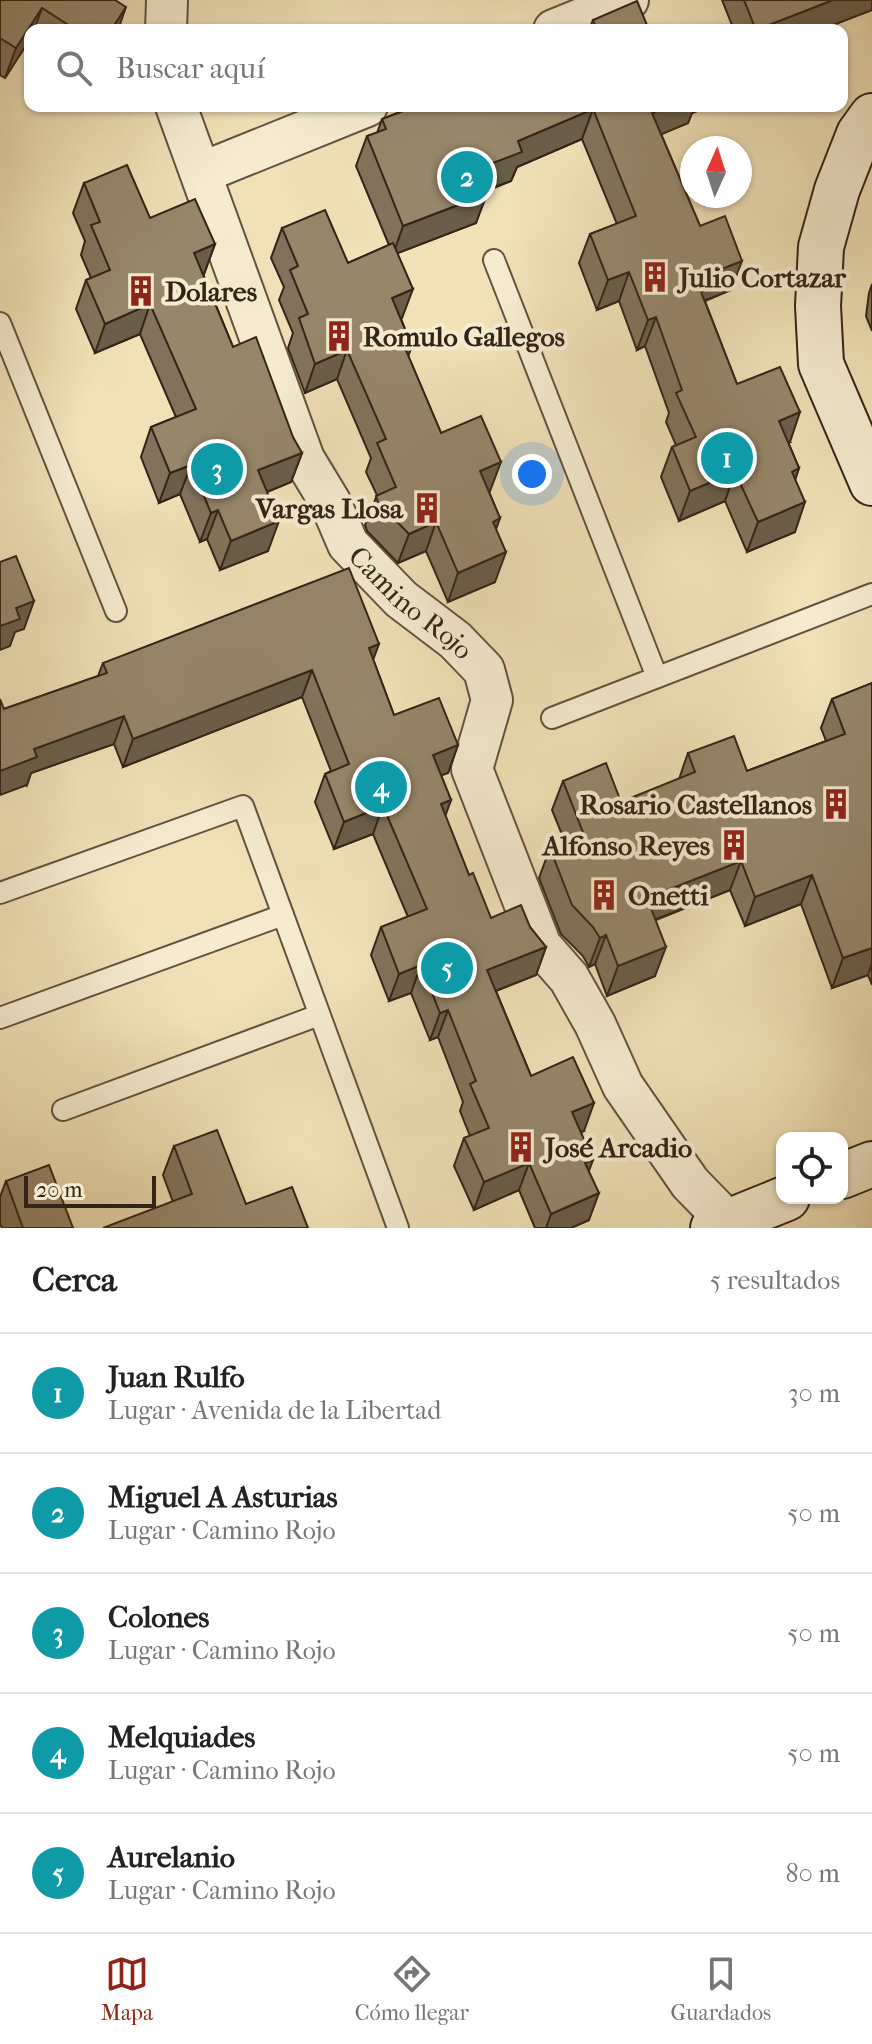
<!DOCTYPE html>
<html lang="es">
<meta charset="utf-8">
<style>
:root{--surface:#fff;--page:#f2f2f2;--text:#222;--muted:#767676;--line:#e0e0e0;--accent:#8f2418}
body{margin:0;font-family:"IM FELL French Canon",serif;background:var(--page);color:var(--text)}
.controls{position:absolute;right:24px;bottom:24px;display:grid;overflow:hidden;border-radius:16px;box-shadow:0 2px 6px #0004}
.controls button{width:72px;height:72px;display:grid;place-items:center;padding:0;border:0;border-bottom:2px solid var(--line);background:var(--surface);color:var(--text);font:40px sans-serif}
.compass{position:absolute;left:680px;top:136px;width:72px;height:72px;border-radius:50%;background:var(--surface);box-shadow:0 2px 6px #0004;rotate:3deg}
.scale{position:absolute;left:24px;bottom:20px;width:132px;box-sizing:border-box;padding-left:8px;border:4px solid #342417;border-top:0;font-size:22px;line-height:28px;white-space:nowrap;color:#342417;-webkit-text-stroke:6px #f5ecd0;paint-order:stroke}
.you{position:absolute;left:532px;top:474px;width:28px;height:28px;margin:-20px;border:6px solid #fff;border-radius:50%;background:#1a73e8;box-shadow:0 0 0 12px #1a73e833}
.badge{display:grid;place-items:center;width:52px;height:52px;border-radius:50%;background:var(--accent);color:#fff;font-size:26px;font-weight:700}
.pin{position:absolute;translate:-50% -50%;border:4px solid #fff;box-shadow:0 2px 8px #0006}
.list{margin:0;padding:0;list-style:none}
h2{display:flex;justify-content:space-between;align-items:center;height:104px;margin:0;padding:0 32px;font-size:34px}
h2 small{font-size:26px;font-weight:400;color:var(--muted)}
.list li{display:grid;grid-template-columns:52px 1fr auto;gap:24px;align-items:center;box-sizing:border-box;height:120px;padding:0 32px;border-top:2px solid var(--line)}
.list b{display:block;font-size:30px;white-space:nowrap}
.list p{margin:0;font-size:26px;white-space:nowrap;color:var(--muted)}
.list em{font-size:26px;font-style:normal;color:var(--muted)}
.icon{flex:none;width:44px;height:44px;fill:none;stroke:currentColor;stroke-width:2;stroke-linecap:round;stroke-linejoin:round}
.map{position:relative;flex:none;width:872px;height:1228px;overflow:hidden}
.search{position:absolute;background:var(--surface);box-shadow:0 2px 6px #0004;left:24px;right:24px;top:24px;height:88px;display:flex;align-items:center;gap:20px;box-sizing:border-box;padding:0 28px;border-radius:16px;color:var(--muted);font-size:30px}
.sheet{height:704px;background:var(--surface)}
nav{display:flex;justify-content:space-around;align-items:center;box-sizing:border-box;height:112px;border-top:2px solid var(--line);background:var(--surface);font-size:22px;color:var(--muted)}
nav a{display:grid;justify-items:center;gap:4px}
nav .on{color:var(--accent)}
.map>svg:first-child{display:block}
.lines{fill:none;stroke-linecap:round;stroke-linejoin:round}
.lane-casing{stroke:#63533f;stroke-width:24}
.street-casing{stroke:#63533f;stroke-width:44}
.secondary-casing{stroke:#342417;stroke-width:48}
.lane{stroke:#f5ecd0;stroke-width:20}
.street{stroke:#f5ecd0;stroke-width:40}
.secondary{stroke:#f5ecd0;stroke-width:44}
.wall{fill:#81735b;stroke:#342417;stroke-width:2}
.shaded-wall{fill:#695e4a;stroke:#342417;stroke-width:2}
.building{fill:#96866a;stroke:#342417;stroke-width:2}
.labels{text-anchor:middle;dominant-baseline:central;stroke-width:8;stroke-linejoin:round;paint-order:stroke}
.poi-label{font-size:28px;font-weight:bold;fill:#342417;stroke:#f5ecd0;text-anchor:start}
.street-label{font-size:28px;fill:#342417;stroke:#f5ecd0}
</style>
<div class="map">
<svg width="872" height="1228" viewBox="0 0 872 1228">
<rect width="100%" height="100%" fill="#f0e1b7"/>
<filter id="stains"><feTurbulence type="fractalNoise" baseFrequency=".0025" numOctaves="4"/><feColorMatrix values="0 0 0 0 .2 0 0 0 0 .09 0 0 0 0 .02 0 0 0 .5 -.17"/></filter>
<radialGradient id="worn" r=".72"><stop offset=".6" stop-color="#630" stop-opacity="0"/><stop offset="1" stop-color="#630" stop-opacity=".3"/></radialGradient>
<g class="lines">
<defs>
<g id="lane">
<polyline points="494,260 657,677"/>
<polyline points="0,323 116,611"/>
<polyline points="552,718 872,594"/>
<polyline points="0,893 243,806 398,1228"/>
<polyline points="0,1018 283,915"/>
<polyline points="63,1110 319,1015"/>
</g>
<g id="street">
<polyline points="166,30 167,0"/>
<polyline points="554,30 628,0"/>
<path id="s1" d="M176,106L304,459L330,502L348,544L401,599L455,640L484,670L492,700L472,769L541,946L569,978L595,1024L623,1086L690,1183L728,1222"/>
<polyline points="201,173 367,106"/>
</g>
<g id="secondary">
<polyline points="872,116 859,134 837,190 821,247 818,306 821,364 872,483"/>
<polyline points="842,1176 872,1164"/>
<polyline points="713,1228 787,1198"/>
</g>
</defs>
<use href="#lane" class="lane-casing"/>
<use href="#street" class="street-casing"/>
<use href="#secondary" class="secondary-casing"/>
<use href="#lane" class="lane"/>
<use href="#street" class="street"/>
<use href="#secondary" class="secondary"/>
</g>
<g class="wall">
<polygon points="0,0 115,0 118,30 30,30 30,39 5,78 0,75"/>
<polygon points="722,0 872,0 872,10 820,30 734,30"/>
<polygon points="593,20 649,30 589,30"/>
<polygon points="407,106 709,106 692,113 688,123 661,134 700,226 731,290 705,301 737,384 790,442 788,442 799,468 795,480 795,532 747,552 725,501 679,521 661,477 672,447 676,445 666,422 669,413 645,346 637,350 619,301 597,310 579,263 590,234 617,224 582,139 517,167 511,181 486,191 476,223 397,253 402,318 401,319 412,346 408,356 441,433 490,491 489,492 500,518 496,529 495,582 448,602 426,551 398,563 367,531 365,525 377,495 366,472 371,458 337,379 305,393 288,348 293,333 279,300 284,287 271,258 282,228 348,263 389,245 356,166 367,136 377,133 382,119 408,109"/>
<polygon points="84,183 150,218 215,244 204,274 203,274 233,347 302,453 291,482 267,492 268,551 220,570 207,539 200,542 180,494 159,503 141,457 151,427 176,417 140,334 95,353 76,309 86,280 91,278 81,255 85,241 73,213"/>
<polygon points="872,284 872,331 866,316 869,293"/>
<polygon points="373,659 394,715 458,745 448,773 441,775 451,800 445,815 469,875 491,918 530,927 546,947 536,975 496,991 531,1076 584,1131 581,1132 589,1171 589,1220 571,1228 535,1228 519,1190 474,1210 454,1166 464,1138 470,1136 460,1111 463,1102 438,1037 430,1040 411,993 389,1001 371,955 381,927 408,917 373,834 334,849 315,802 325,774 331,771 302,697 123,767 114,744 31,773 27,785 4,709 98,676 103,663"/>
<polygon points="872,683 872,985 868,975 832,988 801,904 745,926 730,890 656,920 655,976 607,996 595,964 589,967 583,956 561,934 539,878 550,848 565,842 552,810 563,781 621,802 679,779 688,753 747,771 826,741 821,728 832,699"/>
<polygon points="174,1146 246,1204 173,1202 163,1175"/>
<polygon points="6,1181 73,1228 2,1228 0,1223 0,1197"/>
</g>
<g class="shaded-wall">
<polygon points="833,0 872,0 872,10 820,30 756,30"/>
<polygon points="126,7 118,30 111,30"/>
<polygon points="42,8 34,30 30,30 30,39 5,78 16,48"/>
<polygon points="669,106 709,106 692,113 688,123 641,143 652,113"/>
<polygon points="593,109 582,139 517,167 511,181 466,198 477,169 518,141"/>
<polygon points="487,194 476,223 393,255 403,226"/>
<polygon points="215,244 204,274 183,283 194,253"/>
<polygon points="742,261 731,290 685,308 696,279"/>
<polygon points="629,272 619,301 597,310 608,280"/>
<polygon points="413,289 402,318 381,328 392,298"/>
<polygon points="150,304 140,334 95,353 105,324"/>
<polygon points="656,317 645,346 637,350 648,320"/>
<polygon points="412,346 401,375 405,348"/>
<polygon points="347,350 337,379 305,393 315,364"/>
<polygon points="800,412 790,442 768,451 779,421"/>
<polygon points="302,453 291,482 247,500 258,470"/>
<polygon points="501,462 490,491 469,500 480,471"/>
<polygon points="191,465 180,494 159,503 170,473"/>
<polygon points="799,468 789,498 792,472"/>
<polygon points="735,472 725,501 679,521 690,491"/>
<polygon points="805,502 795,532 747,552 758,522"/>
<polygon points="218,510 207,539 200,542 211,513"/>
<polygon points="500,518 489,548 493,522"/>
<polygon points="279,521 268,551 220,570 231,541"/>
<polygon points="436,522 426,551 398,563 409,534"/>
<polygon points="506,552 495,582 448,602 458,573"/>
<polygon points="34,601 24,629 15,632 10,646 0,650 0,626 16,608"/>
<polygon points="379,644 369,671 369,648"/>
<polygon points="312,670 302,697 123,767 133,739"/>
<polygon points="124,716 114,744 31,773 27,785 0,795 0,771 34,749"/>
<polygon points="458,745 448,773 423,782 433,755"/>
<polygon points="451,800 441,828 441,804"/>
<polygon points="383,806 373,834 334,849 344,822"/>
<polygon points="741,861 730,890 636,927 647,898"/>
<polygon points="812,875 801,904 745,926 755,897"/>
<polygon points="606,935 595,964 589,967 600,938"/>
<polygon points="546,947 536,975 477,998 487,970"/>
<polygon points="666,947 655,976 607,996 618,966"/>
<polygon points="872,948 872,963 868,975 832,988 843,958"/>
<polygon points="421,965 411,993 389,1001 399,974"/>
<polygon points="448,1010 438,1037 430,1040 440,1013"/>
<polygon points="594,1103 584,1131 562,1139 572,1112"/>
<polygon points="593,1160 583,1187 585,1163"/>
<polygon points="529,1163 519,1190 474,1210 484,1182"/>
<polygon points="599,1193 589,1220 571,1228 546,1228 551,1214"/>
</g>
<g class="building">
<polygon points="0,0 115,0 126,7 111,30 76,30 42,8 16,48 0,38"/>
<polygon points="744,0 833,0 756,30"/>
<polygon points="637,1 649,30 597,30 593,20"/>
<polygon points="708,26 709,30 697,30"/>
<polygon points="416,106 669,106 652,113 700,226 725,216 742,261 696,279 737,384 780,367 800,412 779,421 799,468 792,472 805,502 758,522 735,472 690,491 672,447 696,437 676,393 682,390 656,317 648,320 629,272 608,280 590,234 636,216 593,109 518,141 522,152 477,169 487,194 403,226 367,136 386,129 382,119"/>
<polygon points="127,165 150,218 195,199 215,244 194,253 233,347 256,337 293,437 302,453 258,470 279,521 231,541 218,510 211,513 191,465 170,473 151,427 196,409 150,304 105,324 86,280 110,270 91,225 100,222 84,183"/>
<polygon points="325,210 348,263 393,243 413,289 392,298 412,346 405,348 441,433 481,416 501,462 480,471 500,518 493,522 506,552 458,573 436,522 409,534 378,502 376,496 396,487 377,443 386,439 347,350 315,364 299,318 308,314 290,270 298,266 282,228"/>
<polygon points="16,556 34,601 16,608 20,619 0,626 0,562"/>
<polygon points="349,568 379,644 369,648 394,715 439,698 458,745 433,755 451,800 441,804 469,875 473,873 491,918 521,905 530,927 546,947 487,970 531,1076 573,1057 594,1103 572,1112 593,1160 585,1163 599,1193 551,1214 529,1163 484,1182 464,1138 489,1128 470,1084 476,1081 448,1010 440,1013 421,965 399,974 381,927 427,909 383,806 344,822 325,774 349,764 312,670 133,739 124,716 34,749 37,757 0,771 0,699 4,709 107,673 103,663"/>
<polygon points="872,683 872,948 843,958 812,875 755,897 741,861 647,898 666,947 618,966 606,935 600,938 593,927 572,905 550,848 584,835 563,781 606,763 621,802 695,772 688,753 734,736 747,771 845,734 832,699"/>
<polygon points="217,1130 246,1204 292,1187 308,1228 103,1228 192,1194 174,1146"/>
<polygon points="49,1165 73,1228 23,1228 6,1181"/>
</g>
<defs>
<symbol id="building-bare" viewBox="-9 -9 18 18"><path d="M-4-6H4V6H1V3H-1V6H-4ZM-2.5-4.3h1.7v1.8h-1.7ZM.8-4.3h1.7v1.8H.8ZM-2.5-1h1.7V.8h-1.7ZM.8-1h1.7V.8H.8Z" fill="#8f2418" stroke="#f5ecd0" stroke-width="2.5" paint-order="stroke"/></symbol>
</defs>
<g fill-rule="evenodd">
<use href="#building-bare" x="633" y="255" width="44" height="44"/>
<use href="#building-bare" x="119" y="269" width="44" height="44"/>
<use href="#building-bare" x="317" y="314" width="44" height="44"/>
<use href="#building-bare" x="405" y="486" width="44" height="44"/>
<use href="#building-bare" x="814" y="782" width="44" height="44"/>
<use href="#building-bare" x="712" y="823" width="44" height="44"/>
<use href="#building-bare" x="582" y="873" width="44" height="44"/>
<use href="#building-bare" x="499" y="1125" width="44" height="44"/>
</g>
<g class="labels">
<g class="poi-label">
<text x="679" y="277">Julio Cortazar</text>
<text x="165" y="291">Dolares</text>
<text x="363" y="336">Romulo Gallegos</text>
<text x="403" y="508" text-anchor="end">Vargas Llosa</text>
<text x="812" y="804" text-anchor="end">Rosario Castellanos</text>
<text x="710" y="845" text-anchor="end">Alfonso Reyes</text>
<text x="628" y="895">Onetti</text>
<text x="545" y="1147">José Arcadio</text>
</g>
<g class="street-label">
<text stroke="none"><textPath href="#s1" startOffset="558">Camino Rojo</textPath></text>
</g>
</g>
<rect width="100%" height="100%" filter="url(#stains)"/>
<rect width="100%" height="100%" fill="url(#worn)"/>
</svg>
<div class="controls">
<button><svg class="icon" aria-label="locate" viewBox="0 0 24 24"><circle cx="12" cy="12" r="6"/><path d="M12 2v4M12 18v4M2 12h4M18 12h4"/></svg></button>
</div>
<svg class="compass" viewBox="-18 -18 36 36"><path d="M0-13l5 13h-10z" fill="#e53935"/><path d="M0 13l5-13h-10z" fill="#767676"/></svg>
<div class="scale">20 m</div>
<div class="you"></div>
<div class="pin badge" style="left:727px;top:458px;background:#0f9aa8">1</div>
<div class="pin badge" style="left:467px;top:177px;background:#0f9aa8">2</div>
<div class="pin badge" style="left:217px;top:469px;background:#0f9aa8">3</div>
<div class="pin badge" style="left:381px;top:787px;background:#0f9aa8">4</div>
<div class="pin badge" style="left:447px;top:968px;background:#0f9aa8">5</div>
<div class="search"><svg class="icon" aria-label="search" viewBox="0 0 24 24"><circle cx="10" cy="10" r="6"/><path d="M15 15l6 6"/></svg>Buscar aquí</div>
</div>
<section class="sheet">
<h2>Cerca<small>5 resultados</small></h2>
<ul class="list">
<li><span class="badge" style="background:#0f9aa8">1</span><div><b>Juan Rulfo</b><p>Lugar · Avenida de la Libertad</p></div><em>30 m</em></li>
<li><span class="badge" style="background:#0f9aa8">2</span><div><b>Miguel A Asturias</b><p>Lugar · Camino Rojo</p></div><em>50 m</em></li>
<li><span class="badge" style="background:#0f9aa8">3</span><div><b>Colones</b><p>Lugar · Camino Rojo</p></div><em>50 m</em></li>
<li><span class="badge" style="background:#0f9aa8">4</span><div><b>Melquiades</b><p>Lugar · Camino Rojo</p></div><em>50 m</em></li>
<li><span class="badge" style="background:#0f9aa8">5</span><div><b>Aurelanio</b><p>Lugar · Camino Rojo</p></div><em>80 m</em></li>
</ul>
</section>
<nav>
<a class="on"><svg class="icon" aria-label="map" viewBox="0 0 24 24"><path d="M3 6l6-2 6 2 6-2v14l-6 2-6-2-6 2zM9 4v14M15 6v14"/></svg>Mapa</a>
<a><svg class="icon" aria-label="directions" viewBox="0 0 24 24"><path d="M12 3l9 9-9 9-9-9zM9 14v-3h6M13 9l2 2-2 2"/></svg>Cómo llegar</a>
<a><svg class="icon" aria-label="saved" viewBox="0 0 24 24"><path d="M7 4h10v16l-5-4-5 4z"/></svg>Guardados</a>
</nav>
